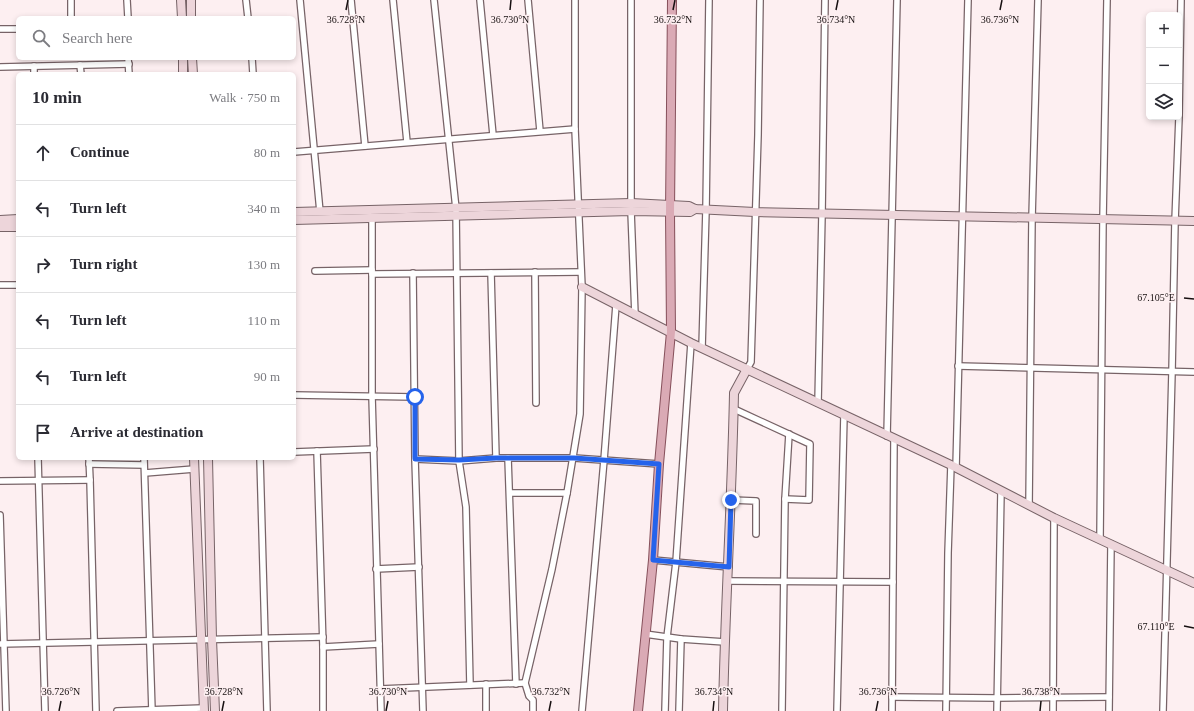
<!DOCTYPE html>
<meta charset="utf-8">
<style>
:root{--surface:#fff;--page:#f2f2f3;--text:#2b2b33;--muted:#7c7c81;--line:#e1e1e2}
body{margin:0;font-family:"Times New Roman",serif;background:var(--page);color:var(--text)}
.controls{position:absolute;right:12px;top:12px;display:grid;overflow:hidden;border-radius:6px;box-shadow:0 2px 6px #0003}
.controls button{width:36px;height:36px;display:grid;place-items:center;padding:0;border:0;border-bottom:1px solid var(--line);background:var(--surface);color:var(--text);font:20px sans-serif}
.stop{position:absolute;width:12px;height:12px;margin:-9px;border:3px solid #2563eb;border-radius:50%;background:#fff}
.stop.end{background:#2563eb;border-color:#fff;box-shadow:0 1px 4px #0008}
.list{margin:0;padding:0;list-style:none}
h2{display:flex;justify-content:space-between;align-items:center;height:52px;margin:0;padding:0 16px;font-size:17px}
h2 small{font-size:13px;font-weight:400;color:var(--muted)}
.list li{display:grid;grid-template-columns:26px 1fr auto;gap:12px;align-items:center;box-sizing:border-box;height:56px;padding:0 16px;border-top:1px solid var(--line)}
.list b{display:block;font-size:15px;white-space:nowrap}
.list em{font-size:13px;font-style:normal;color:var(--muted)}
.icon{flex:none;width:22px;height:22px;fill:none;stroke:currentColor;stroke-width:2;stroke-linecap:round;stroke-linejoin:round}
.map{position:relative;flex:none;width:1194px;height:711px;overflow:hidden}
.search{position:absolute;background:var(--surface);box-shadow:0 2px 6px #0003;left:16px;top:16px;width:280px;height:44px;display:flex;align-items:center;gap:10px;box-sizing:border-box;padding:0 14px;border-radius:6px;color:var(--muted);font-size:15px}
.panel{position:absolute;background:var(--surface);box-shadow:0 2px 6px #0003;left:16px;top:72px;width:280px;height:388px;border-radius:6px}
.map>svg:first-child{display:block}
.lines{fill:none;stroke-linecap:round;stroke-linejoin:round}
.street-casing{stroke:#776367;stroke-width:8}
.secondary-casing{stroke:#776367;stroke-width:10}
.primary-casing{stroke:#86505b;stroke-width:10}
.street{stroke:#fff;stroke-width:5.5}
.secondary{stroke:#edd5da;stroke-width:8}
.primary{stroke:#daaab5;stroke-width:8}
.route{stroke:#2563eb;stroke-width:5}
.ticks{fill:none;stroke:#171011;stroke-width:1.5}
.ticks-label{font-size:10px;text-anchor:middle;fill:#171011;stroke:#fdeff1;stroke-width:3;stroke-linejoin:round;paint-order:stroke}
</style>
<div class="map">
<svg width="1194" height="711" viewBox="0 0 1194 711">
<rect width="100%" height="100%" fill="#fdeff1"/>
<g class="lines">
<defs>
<g id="street">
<polyline points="71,0 71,18"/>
<polyline points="127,0 128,18"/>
<polyline points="246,0 248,18"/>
<polyline points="300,0 320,212"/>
<polyline points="351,0 365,146"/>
<polyline points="393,0 407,142"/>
<polyline points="434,0 456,209 459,461 466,507 470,685"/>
<polyline points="480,0 493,135"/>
<polyline points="528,0 540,131"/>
<polyline points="631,0 631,203"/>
<polyline points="0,29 18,29"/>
<polyline points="128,58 129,74"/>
<polyline points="252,58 253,74"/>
<polyline points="80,65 81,74"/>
<polyline points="34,66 34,74"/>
<polyline points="0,67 129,64"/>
<polyline points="1179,115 1181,0"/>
<polyline points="294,152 575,129"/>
<polyline points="631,211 635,315"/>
<polyline points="372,218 372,396 381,711"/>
<polyline points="315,271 372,270"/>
<polyline points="535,272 536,403"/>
<polyline points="413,273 415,459 423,711"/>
<polyline points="491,273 496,458"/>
<polyline points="372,274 581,272"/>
<polyline points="0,285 18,285"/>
<polyline points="702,348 706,210 709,0"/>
<polyline points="958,366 1194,372"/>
<polyline points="747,369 751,362 758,135 760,0"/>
<polyline points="294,395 415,397"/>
<polyline points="818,403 822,214 825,0"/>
<polyline points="734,409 810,444 809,500 785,499"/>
<polyline points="887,436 897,0"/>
<polyline points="317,451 323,647 323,711"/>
<polyline points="294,452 374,449"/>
<polyline points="38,458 45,711"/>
<polyline points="89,458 90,480 96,711"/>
<polyline points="144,458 152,711"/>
<polyline points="260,458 267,711"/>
<polyline points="508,458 516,684"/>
<polyline points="415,459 459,461 496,458 574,458 659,464"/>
<polyline points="89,464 144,465"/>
<polyline points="956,468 968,0"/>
<polyline points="145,473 194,469"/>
<polyline points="0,481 90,480"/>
<polyline points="510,493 567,493"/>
<polyline points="731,500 756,501 756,534"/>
<polyline points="1029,505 1032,218 1038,0"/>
<polyline points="0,515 6,711"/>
<polyline points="1100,539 1103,219 1107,0"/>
<polyline points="653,560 729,567"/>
<polyline points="376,569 419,567"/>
<polyline points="728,581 893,582"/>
<polyline points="645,634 681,639 725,642"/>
<polyline points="0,644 323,637"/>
<polyline points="323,647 379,644"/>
<polyline points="486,684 486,711"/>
<polyline points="380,689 525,683"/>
<polyline points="892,697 997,698 1109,697"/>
<polyline points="117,711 203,708"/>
<polyline points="533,711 533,700 529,696 525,683 552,569 567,493 580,414 582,287 575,129 575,0"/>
<polyline points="582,711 604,460 616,305"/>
<polyline points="665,711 667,637 676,562 691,343"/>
<polyline points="679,711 681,639"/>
<polyline points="782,711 785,499 789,434"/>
<polyline points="837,711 844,415"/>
<polyline points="892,711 894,439"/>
<polyline points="946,711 948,553 951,465"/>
<polyline points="997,711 1001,491"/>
<polyline points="1053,711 1054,518"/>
<polyline points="1109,711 1111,544"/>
<polyline points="1163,711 1172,372 1175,221 1179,117"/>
</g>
<g id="secondary">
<polyline points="181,0 182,18"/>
<polyline points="191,0 191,18"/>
<polyline points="183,58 183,74"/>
<polyline points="192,58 193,74"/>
<polyline points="294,212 631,203 689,206 695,209 755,212 1194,221"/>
<polyline points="0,220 18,219"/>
<polyline points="294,220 631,211 690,212 695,209"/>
<polyline points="0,227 18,227"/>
<polyline points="582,287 691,343 951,465 1054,518 1194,583"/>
<polyline points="194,458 204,711"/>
<polyline points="208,458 212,639 215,711"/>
<path d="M723,711C725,605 732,499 734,393L747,369"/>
</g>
<polyline id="primary" points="638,711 653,560 659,464 671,332 670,212 672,0"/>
</defs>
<use href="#street" class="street-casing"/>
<use href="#secondary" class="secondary-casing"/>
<use href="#primary" class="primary-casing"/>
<use href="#street" class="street"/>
<use href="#secondary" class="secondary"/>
<use href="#primary" class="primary"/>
</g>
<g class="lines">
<polyline class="route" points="415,397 415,459 459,460 496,458 574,458 659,464 653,560 729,567 731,500"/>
</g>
<path class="ticks" d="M346,10L348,0M510,10L511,0M673,10L675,0M836,10L838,0M1000,10L1002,0M1184,298L1194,299M1184,626L1194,628M59,711L61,701M222,711L224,701M386,711L388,701M549,711L551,701M713,711L714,701M876,711L878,701M1040,711L1041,701"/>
<g class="ticks-label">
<text x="346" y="23">36.728°N</text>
<text x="510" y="23">36.730°N</text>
<text x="673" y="23">36.732°N</text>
<text x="836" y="23">36.734°N</text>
<text x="1000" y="23">36.736°N</text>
<text x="1156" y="301">67.105°E</text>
<text x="1156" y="630">67.110°E</text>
<text x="61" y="695">36.726°N</text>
<text x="224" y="695">36.728°N</text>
<text x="388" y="695">36.730°N</text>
<text x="551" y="695">36.732°N</text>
<text x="714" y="695">36.734°N</text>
<text x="878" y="695">36.736°N</text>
<text x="1041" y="695">36.738°N</text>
</g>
</svg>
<div class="controls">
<button>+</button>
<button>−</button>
<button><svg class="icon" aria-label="layers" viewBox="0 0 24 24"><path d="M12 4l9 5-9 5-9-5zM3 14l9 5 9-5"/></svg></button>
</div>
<div class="stop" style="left:415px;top:397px"></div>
<div class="stop end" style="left:731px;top:500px"></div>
<div class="search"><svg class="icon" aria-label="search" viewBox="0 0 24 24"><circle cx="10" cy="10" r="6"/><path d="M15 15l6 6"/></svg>Search here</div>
<section class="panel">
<h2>10 min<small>Walk · 750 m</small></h2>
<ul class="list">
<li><svg class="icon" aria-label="ahead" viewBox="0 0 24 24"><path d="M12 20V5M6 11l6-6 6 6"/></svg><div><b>Continue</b></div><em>80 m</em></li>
<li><svg class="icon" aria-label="left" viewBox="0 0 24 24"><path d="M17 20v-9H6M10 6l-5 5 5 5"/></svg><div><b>Turn left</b></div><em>340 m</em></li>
<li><svg class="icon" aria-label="right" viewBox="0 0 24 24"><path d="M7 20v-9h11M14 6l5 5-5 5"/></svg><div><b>Turn right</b></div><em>130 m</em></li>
<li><svg class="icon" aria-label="left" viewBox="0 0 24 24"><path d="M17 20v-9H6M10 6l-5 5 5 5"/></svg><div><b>Turn left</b></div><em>110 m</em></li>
<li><svg class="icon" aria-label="left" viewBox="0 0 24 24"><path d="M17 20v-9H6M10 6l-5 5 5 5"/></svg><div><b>Turn left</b></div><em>90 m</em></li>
<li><svg class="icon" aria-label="arrive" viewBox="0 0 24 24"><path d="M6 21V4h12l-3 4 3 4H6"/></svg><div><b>Arrive at destination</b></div></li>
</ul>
</section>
</div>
